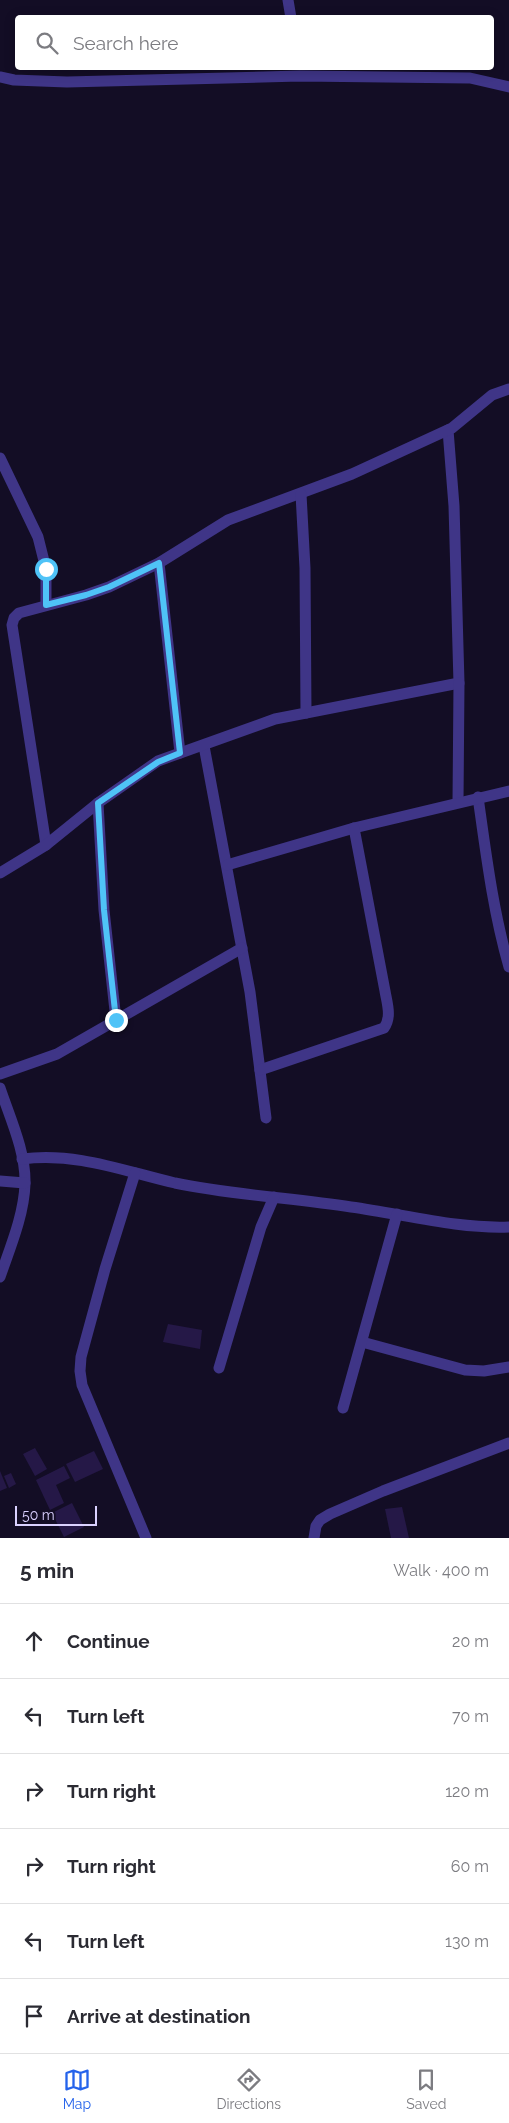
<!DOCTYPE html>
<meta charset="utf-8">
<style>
:root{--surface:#fff;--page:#f2f2f3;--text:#2b2b33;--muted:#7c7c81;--line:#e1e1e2;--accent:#2563eb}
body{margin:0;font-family:Raleway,sans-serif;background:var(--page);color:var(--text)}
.scale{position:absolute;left:15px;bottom:12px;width:82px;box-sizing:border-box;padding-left:5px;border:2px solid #dad1ff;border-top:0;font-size:14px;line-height:18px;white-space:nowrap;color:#dad1ff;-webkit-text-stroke:4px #130d25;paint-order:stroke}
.stop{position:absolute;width:15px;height:15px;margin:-11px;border:4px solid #4fc3f7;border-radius:50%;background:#fff}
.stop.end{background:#4fc3f7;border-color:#fff;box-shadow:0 1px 5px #0008}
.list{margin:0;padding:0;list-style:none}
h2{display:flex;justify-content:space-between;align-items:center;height:65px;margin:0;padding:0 20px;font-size:21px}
h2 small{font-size:16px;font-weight:400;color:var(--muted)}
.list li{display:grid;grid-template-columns:32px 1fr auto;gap:15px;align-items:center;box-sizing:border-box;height:75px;padding:0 20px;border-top:1px solid var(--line)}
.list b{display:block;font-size:19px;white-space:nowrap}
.list em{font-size:16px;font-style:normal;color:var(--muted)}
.icon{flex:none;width:28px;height:28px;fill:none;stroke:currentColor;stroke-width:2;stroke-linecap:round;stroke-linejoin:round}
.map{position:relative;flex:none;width:509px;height:1538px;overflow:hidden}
.search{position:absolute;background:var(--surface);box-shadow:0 2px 12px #0003;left:15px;right:15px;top:15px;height:55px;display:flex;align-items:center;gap:12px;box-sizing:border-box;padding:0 18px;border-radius:5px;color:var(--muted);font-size:19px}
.sheet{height:515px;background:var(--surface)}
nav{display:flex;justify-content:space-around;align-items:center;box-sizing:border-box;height:70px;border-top:1px solid var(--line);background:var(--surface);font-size:14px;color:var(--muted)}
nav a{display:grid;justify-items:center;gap:2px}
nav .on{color:var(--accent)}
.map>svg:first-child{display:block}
.building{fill:#251847}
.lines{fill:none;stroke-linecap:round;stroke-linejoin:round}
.minor{stroke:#3f3587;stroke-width:11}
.route{stroke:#4fc3f7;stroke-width:6}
</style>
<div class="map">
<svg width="509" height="1538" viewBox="0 0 509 1538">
<rect width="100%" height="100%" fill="#130d25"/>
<g class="building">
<polygon points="168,1324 202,1330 200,1349 163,1342"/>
<polygon points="35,1448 47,1469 35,1476 23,1454"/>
<polygon points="94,1451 103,1469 75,1482 66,1464"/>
<polygon points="64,1466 70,1478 56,1485 64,1503 50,1510 36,1480"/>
<polygon points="0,1471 7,1488 0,1491"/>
<polygon points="11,1473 16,1484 9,1488 4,1476"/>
<polygon points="72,1503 84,1527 64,1537 52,1513"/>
<polygon points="402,1507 409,1538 391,1538 385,1509"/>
</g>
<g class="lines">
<g class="minor">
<polyline points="288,0 291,18"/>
<polyline points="0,77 14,80 67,82 300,76 470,78 509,87"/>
<polyline points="0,458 38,537 46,569 46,605"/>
<polyline points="159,563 180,753"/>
<polyline points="306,713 459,683 454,506 448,430"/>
<polyline points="204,746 250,992 266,1118"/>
<path d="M478,797C486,854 493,911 509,967"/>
<polyline points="458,802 459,683"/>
<polyline points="98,803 104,910 116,1020"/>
<polyline points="46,845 12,625 14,618 19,613 86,595 109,587 159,563 228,520 352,474 452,428 492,395 509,389"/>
<polyline points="227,865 354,828 509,791"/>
<polyline points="0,873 46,845 98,803 158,761 275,719 306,713 305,568 301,494"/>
<path d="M260,1070L384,1028C392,1017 387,1003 385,991L354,828"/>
<polyline points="0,1074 57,1054 242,948"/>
<path d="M0,1088C10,1118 26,1152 25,1184C24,1215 10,1248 0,1277"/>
<path d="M22,1159C77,1152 123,1171 175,1183C233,1195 293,1198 351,1207C403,1214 457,1229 509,1227"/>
<polyline points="135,1173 105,1269 81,1357 80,1371 82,1385 146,1538"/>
<polyline points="0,1181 25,1183"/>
<polyline points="362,1342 465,1370 484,1371 509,1367"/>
<polyline points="219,1368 261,1227 274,1197"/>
<polyline points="343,1408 397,1214"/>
<polyline points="314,1538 316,1526 320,1520 330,1514 383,1491 509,1443"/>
</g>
</g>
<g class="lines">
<polyline class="route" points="46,569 46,605 86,595 109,587 159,563 180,753 158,762 98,803 104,910 116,1020"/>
</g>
</svg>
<div class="scale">50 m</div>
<div class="stop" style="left:46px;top:569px"></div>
<div class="stop end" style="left:116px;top:1020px"></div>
<div class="search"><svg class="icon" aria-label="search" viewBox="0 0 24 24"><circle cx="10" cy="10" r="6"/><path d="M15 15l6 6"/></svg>Search here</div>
</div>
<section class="sheet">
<h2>5 min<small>Walk · 400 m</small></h2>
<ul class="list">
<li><svg class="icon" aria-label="ahead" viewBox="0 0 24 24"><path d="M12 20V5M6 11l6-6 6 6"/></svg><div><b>Continue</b></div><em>20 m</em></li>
<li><svg class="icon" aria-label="left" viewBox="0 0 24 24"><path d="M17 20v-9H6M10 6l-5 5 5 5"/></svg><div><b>Turn left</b></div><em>70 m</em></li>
<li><svg class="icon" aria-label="right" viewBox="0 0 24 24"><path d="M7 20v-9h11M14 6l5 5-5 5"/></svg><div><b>Turn right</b></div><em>120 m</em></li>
<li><svg class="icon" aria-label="right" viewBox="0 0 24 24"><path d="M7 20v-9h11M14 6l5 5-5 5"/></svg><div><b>Turn right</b></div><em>60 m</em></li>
<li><svg class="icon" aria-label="left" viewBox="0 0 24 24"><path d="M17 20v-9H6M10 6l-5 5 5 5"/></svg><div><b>Turn left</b></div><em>130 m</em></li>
<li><svg class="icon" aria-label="arrive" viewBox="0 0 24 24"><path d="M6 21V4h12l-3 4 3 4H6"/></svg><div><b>Arrive at destination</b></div></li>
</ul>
</section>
<nav>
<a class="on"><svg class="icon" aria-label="map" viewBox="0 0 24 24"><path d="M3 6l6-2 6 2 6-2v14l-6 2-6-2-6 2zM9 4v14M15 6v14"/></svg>Map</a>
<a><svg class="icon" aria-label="directions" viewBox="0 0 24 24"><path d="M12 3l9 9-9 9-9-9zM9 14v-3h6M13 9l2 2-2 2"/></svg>Directions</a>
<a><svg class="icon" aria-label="saved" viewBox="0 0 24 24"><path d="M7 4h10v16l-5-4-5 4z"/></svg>Saved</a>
</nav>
